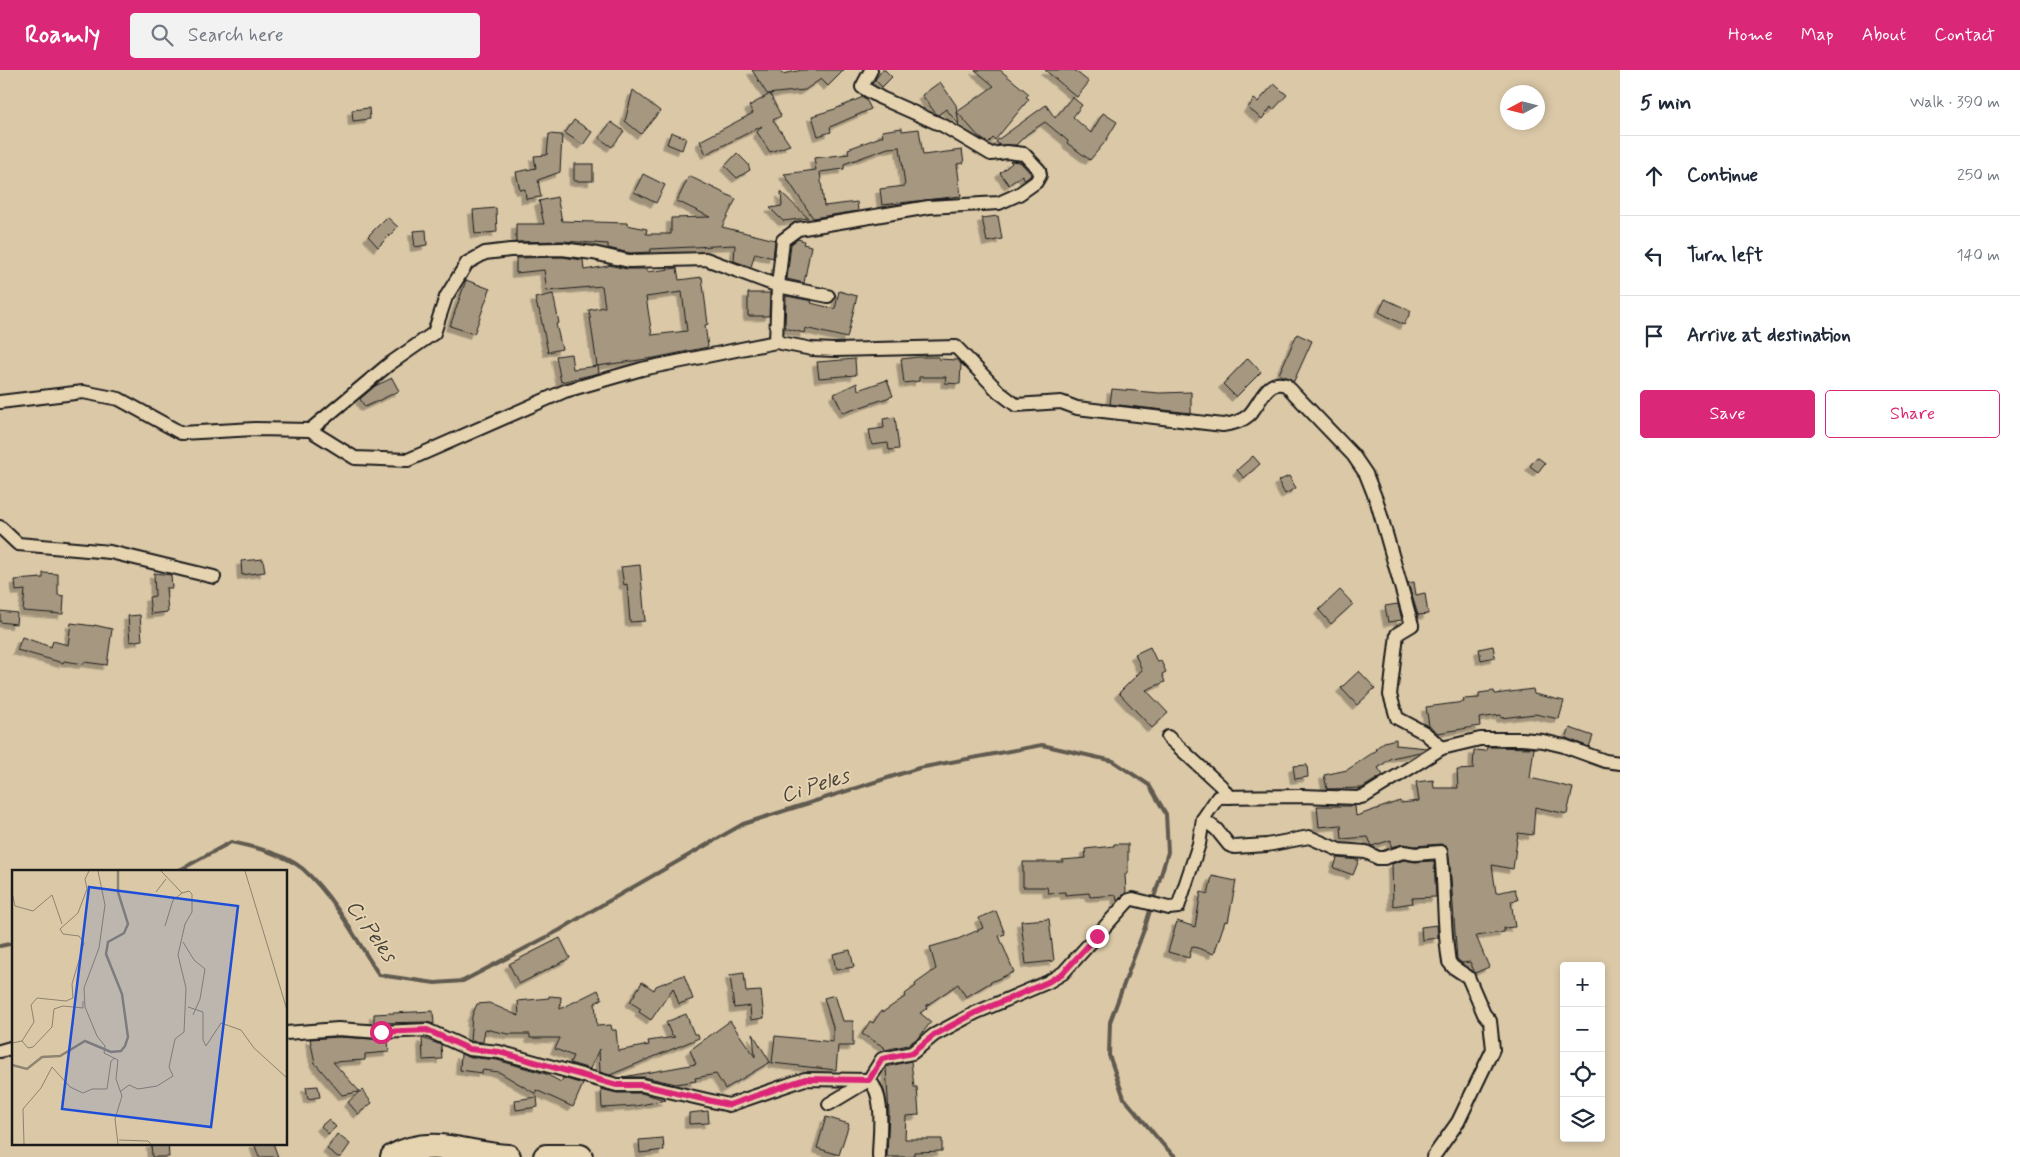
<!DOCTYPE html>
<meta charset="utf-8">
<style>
:root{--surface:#fff;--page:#f2f2f3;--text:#1f2937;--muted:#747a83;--line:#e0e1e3;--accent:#db2777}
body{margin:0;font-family:Mynerve,sans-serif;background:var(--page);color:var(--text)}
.controls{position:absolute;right:15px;bottom:15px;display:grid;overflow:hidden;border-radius:5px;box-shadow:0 2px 8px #0003}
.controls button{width:45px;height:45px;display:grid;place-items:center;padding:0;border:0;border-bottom:1px solid var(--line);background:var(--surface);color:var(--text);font:25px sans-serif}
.compass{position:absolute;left:1500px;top:15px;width:45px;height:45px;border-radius:50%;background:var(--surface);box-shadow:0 2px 8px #0003;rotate:263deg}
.stop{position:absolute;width:15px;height:15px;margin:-11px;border:4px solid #db2777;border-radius:50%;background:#fff}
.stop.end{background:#db2777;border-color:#fff;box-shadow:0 1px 5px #0008}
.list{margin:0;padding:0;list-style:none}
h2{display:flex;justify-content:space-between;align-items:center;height:65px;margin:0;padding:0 20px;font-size:21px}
h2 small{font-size:16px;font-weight:400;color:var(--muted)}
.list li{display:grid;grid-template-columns:32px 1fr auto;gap:15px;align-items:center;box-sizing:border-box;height:80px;padding:0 20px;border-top:1px solid var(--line)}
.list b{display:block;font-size:19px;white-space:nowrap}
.list em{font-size:16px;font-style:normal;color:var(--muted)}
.actions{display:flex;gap:10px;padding:15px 20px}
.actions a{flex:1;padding:11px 0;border:1px solid var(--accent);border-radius:5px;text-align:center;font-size:18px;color:var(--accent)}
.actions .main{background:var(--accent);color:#fff}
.icon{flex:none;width:28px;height:28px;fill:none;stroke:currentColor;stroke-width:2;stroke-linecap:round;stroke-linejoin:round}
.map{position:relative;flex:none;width:1620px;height:1087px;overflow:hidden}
header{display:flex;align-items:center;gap:30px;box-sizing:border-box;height:70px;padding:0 25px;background:var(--accent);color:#fff}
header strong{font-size:24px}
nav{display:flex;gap:28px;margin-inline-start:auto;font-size:18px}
.search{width:350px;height:45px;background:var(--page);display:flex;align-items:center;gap:12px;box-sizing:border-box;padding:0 18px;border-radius:5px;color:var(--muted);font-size:19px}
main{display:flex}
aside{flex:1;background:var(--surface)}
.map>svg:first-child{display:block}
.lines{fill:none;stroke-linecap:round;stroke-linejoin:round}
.stream{stroke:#605a4f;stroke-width:4}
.building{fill:#a59780;stroke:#1c1c1c;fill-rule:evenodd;filter:url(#shadow)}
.street-casing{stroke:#1c1c1c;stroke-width:16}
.highway-casing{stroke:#1c1c1c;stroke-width:28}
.street{stroke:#e6d3b0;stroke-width:12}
.highway{stroke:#e6d3b0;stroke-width:24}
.route{stroke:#db2777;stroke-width:6}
.labels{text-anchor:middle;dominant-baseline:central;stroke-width:4;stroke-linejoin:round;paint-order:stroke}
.water-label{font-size:21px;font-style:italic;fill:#44403a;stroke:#e6d3b0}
.inset-river{fill:none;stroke:#8e8471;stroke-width:2.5}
.inset-road{fill:none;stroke:#8e836f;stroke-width:1}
.view{fill:#1d4ed8;fill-opacity:0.15;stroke:#1d4ed8;stroke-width:2.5}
.inset-edge{fill:none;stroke:#1c1c1c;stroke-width:2.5}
</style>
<header>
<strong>Roamly</strong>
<div class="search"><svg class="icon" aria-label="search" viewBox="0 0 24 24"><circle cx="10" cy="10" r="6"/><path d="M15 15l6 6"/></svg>Search here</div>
<nav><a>Home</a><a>Map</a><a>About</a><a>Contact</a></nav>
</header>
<main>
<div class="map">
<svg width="1620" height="1087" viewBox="0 0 1620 1087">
<defs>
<filter id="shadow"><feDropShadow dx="-4.5" dy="4.5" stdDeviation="0" flood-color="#0004"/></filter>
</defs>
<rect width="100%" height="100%" fill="#dac8a7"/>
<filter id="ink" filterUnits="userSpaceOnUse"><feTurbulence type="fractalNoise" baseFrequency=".02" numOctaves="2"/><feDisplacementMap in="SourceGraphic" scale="10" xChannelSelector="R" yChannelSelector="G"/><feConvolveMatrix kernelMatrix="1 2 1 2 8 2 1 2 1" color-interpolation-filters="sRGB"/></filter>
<g filter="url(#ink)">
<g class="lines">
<g class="stream">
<path d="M178,801L231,772C254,777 285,784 303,799C335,828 356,869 379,905L435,913L463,911L560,860L581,847L743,754L919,698L1042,675L1113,691L1149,715L1166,744L1168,782L1145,857L1110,952L1109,985L1124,1028L1165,1077L1176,1087"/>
<polyline points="0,876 14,873"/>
</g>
</g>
<g class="building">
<polygon points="752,0 779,0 782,4 802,0 844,0 828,16 821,9 805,20 767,24"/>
<polygon points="882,0 885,0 892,7 882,17 875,10"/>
<polygon points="975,0 1000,0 1029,24 1026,27 1029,29 995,70 993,68 988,73 979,67 957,42 994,16"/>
<polygon points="1045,0 1074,0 1089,12 1077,27"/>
<polygon points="940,12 956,35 959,55 946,39 938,45 936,44 922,25"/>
<polygon points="1274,14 1287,25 1273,40 1271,37 1262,49 1248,38 1254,29 1258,32"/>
<polygon points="633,20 660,41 641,64 625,51"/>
<polygon points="770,24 781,46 773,50 790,75 770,82 757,62 762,56 706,84 700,71 753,43 749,36"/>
<polygon points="863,27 866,29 871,39 830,57 831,62 818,66 812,46 835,39"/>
<polygon points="1072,27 1082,35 1073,47 1091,63 1103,43 1117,52 1105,72 1090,90 1067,73 1068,71 1045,52 1027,64 1016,75 999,75 996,71 1046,35 1055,48"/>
<polygon points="369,38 370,49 353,51 352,40"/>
<polygon points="574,50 592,62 583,75 565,63"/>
<polygon points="611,52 624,61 612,77 599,68"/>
<polygon points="902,58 902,61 919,59 923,85 962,80 964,93 957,94 961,126 882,135 880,119 905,116 900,77 888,78 844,94 844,99 820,102 824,136 857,132 858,141 813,148 784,104 816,100 814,88 849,84 848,79 883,66 882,61"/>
<polygon points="671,62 686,68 682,80 667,74"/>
<polygon points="549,64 562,65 560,102 538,110 541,127 526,129 525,119 520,120 516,102 536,98 534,86 547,85"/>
<polygon points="737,83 748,94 750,100 737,108 725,96"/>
<polygon points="1010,91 1020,92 1031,104 1030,106 1025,110 1022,105 1009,115 1000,103 1012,93"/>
<rect x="574" y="94" width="19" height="17"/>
<polygon points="643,104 665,115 656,133 634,122"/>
<polygon points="689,106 736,129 722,157 775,170 773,188 755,183 751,197 734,191 735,175 651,179 650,182 630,183 608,178 608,174 562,171 516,172 516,154 544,154 539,131 557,127 562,151 627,153 627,155 647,159 646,164 671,164 671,148 710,147 677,131"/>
<polygon points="781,122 808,148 783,151 770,138 782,136"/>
<polygon points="496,138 497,162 475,164 473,140"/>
<polygon points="998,146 1002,169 987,172 982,148"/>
<polygon points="387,147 398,157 378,177 368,166"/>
<polygon points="426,160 427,175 415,177 413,161"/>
<polygon points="798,169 804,171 803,174 811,176 804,213 787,209 791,174"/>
<path d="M562,187L583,190L584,200L608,196V195L627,199H647V202L677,198L679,210L702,207L708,254L705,255L708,277L654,288L597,296L589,240L605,237L602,216L547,221L544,200L516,203V188ZM682,222L687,261L652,265L646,227Z"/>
<polygon points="466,210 490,219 474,264 450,256"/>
<polygon points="839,221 857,226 847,268 805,258 804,263 785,258 786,226 812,231 811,233 835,239"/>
<polygon points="748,223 770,223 769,246 748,246"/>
<polygon points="553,224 559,253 556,254 562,279 548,282 539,239 538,239 535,228"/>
<polygon points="1385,229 1411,241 1404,255 1379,242"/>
<polygon points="1297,264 1312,271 1294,311 1279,304"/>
<polygon points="571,284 573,299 598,296 599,303 561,312 556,286"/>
<polygon points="918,287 939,287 939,289 958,290 961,294 960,314 945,313 946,307 919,307 919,311 904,313 901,289"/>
<polygon points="1248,288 1261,302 1236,327 1223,314"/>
<polygon points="855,289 856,305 819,308 817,292"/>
<polygon points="392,308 399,321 365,337 360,329 375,316"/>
<polygon points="887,310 893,326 843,343 834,324 857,313 858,320"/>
<polygon points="1112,319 1159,323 1191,322 1191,343 1110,334"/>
<polygon points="895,347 899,379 889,380 888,373 872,375 869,360 884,358 883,349"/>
<polygon points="1253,386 1260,394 1244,408 1237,400"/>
<polygon points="1537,387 1545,393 1538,402 1530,396"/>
<polygon points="1289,406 1296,418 1285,424 1278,411"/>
<polygon points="263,489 265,502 242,505 241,491"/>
<polygon points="640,495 645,551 630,552 627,514 624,515 621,497"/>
<polygon points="43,503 58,504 58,525 64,526 63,544 23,541 25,520 16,521 15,510 43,508"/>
<polygon points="154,503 171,505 172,518 166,518 168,542 151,544 149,527 155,526"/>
<polygon points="1414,512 1416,525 1425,523 1428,544 1418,545 1408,513"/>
<polygon points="1340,520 1353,534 1331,554 1319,540"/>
<polygon points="1398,534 1402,550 1388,552 1385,536"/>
<polygon points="0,541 17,543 16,554 0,552"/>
<polygon points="140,545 142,570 130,572 128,546"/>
<polygon points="71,553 94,556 94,555 112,559 107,595 84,592 84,594 64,591 63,593 17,580 22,567 51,577 53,571 68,575"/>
<polygon points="1493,576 1495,587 1481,590 1479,579"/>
<polygon points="1150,577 1157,592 1161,591 1166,602 1162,604 1165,612 1146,620 1168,643 1152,658 1119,623 1142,600 1135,584"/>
<polygon points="1359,601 1375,618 1357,635 1341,618"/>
<polygon points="1533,619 1534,624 1564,631 1559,649 1535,644 1501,648 1501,645 1479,648 1480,656 1438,663 1429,656 1426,637 1464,632 1463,629 1479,628 1479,623 1494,621 1495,624"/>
<polygon points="1570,658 1593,666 1589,677 1566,668"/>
<polygon points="1396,669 1396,675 1427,678 1420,682 1391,688 1378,698 1383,705 1362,718 1327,719 1324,705 1347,700 1377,680 1375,679 1384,672"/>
<polygon points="1487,677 1534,678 1530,708 1573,718 1567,744 1535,737 1533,765 1518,763 1513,799 1492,795 1496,823 1515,819 1518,830 1511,831 1515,857 1504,858 1504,862 1476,866 1489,897 1475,903 1470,892 1462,893 1457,889 1450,795 1447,777 1441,774 1415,776 1404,774 1391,777 1391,770 1372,776 1368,767 1342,769 1341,755 1319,757 1317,736 1355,736 1356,746 1400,731 1401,733 1419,731 1416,712 1433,710 1434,718 1458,718 1457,700 1473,699 1474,680 1486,681"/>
<polygon points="1307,695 1308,707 1295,709 1293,696"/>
<polygon points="1114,774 1128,774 1128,804 1125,804 1126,822 1117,831 1116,825 1090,827 1089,823 1065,825 1065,822 1048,823 1047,817 1023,817 1023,792 1063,792 1062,790 1086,788 1085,779 1114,776"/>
<polygon points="1337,788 1359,790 1353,805 1334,798"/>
<polygon points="1404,790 1415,792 1434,791 1436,827 1412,828 1413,833 1393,836 1392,794"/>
<polygon points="1212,806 1236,811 1228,852 1225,851 1214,884 1192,876 1189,888 1168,882 1177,851 1195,857 1201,822 1208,824"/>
<polygon points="996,841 1005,864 999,866 1014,902 993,911 966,927 958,914 926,936 927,938 920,943 931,952 920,966 908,975 885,980 884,977 862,964 870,951 873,953 881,941 883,942 906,926 905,924 916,916 915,914 936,899 930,877 958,869 983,858 979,848"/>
<polygon points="1049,849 1054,891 1026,894 1021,851"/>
<polygon points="1437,855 1438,868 1422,870 1421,857"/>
<polygon points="560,868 570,888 519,914 509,894"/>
<polygon points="850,880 854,897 836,900 833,884"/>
<polygon points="744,903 746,922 761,921 764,948 751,950 750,936 734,938 730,905"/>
<polygon points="684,905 693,929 679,934 673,918 651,950 639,942 641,939 630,932 642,912 654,920 656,916"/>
<polygon points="598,920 602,929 595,933 597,956 611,955 612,960 616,960 618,981 649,975 648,971 675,967 671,964 666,952 686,944 694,964 698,964 699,968 610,1005 600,1002 599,979 590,999 570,993 573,986 555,979 560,968 530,968 530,964 508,964 485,959 483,972 470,971 472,946 477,934 489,933 519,946 518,931 549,928 549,926 561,927 560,939"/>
<polygon points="835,925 843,951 853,951 853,976 838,976 836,1000 772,993 775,966 833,972 833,957 824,928"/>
<polygon points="433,941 434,954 427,952 374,953 374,944"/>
<polygon points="730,951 755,987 753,964 770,992 725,1019 716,1004 695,1008 696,1011 676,1014 644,1007 623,1007 696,994 690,980"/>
<polygon points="338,967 388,970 389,982 365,984 365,990 333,992 360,1022 362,1020 372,1033 358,1044 348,1032 359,1022 342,1025 315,993 310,969"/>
<polygon points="422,968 441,975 442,989 423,990"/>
<polygon points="461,984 468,987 497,990 546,1004 561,1012 563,1008 583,1014 573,1037 536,1020 536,1024 499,1002 482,1000 482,1003 460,1000"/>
<polygon points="911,991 914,1017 917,1017 919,1045 906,1046 905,1069 942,1069 942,1081 914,1082 914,1087 887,1087 889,1043 886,997"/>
<polygon points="318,1016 320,1027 308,1029 306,1017"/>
<polygon points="601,1019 617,1023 641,1023 666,1030 636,1036 602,1038"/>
<polygon points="537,1027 538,1037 516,1040 515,1030"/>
<polygon points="708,1041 709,1053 689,1054 689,1043"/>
<polygon points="826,1047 849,1054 839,1085 817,1078"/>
<polygon points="329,1049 336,1057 328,1064 321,1056"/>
<polygon points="337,1064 350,1074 341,1087 338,1087 327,1079"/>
<polygon points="663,1068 664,1080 640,1083 639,1070"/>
<polygon points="151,1073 168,1073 169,1087 152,1087"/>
<polygon points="254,1073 273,1073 278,1087 259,1087"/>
</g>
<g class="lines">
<defs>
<g id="street">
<polyline points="776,272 778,216 783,170 798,159 929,137 999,133 1019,124 1036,112 1040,105 1039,100 1024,84 1007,82 991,84 944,56 881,28 862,17 871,0"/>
<path d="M0,332L83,322L119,329L181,363L255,359L310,360L355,388L408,390L565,321L642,299L776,272L812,279L835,280L956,277L999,322L1016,335L1061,332L1077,338L1223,355C1232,354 1241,352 1249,345C1261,333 1266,308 1286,315L1353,385L1366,404L1377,432L1412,555L1397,564L1390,625L1397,648L1425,663L1442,678"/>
<polyline points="310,360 388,295 434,263 446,227 467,193 485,183 510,180 562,179 593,183 629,191 706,189 778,216 828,226"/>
<polyline points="0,457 18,474 110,482 214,507"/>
<polyline points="1168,667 1221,716 1229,727"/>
<path d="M1203,749L1216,759L1229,775L1234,777L1267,775L1309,767L1339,780L1366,782L1378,788H1384L1403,782L1415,784L1441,782C1445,819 1443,855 1449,892L1453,897L1468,907L1484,944L1490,951L1493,979L1458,1052L1433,1087"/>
<polyline points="286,963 338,959 381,962 427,960 469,979 499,982 617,1015 642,1015 729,1035 805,1009 869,1010 882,989 912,983 934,965 975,943 1048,912 1063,903 1129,830 1133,829 1169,838 1178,837 1199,774 1203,749 1218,727 1302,726 1357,728 1365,726 1442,678 1480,669 1522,669 1543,671 1564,676 1605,691 1620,693"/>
<polyline points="0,981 14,977"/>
<path d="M829,1034L869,1010C886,1026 879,1065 879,1087"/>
</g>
<g id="highway">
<path d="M393,1087C433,1065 466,1085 508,1087"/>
<polyline points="546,1087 580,1087"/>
</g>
</defs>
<use href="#street" class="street-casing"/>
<use href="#highway" class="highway-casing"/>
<use href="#street" class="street"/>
<use href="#highway" class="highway"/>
</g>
</g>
<g class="lines" filter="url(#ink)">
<polyline class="route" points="381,962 427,960 469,979 499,982 617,1015 642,1015 729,1035 805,1009 869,1010 882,989 912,983 934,965 975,943 1048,912 1063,903 1097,866"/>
</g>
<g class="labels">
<g class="water-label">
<text transform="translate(815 716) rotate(-18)">Ci Peles</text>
<text transform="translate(371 861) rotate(54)">Ci Peles</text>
</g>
</g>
<g transform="translate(12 800)">
<rect width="275" height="275" fill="#dac8a7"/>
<path class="inset-river" d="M0,195L15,199L30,187L48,186L73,171L99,182L109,181L113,176L116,167L110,124L94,84L96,72L112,63L116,54L106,22V1"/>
<path class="inset-road" d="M86,1L93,35L87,78L72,118L73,137L85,166L93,176L92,183L106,190L104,209L110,226L103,249L106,274M233,1L275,140M0,22L3,36L21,41L40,25L50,54M144,22L154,9M153,56L161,30L170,23M171,72L182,90L193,99L188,129L181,145M176,137L191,142V170L194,176L209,153L229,160L242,178L275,208M10,171L16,178L21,177L40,157L42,139L51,136L71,138V131M0,173L10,171L22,152L19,135L25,128L54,131L61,128L60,114L72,73L67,66L51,64L48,59L66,43L75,19L73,9L77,1M109,221L117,215L126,219L145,216L161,206L157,197L163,169L172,162L174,118L166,85L173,54L180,42V24L177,21L170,23L149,1M107,270L136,271L139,274M12,274L11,239L29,218L40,197L58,217L71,223L80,219H95L99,191L103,188"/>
<path class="view" d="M77,17L226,36L199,257L50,239Z"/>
<rect width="275" height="275" class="inset-edge"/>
</g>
</svg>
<div class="controls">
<button>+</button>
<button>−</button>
<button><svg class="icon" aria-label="locate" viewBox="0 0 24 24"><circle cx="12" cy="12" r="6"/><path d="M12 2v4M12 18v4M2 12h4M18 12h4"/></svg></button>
<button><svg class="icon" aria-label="layers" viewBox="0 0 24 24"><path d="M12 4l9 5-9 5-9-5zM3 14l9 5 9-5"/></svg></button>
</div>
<svg class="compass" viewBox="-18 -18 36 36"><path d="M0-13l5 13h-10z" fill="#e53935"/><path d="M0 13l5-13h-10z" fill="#747a83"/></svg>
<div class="stop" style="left:381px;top:962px"></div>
<div class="stop end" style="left:1097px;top:866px"></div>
</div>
<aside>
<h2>5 min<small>Walk · 390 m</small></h2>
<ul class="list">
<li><svg class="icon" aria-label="ahead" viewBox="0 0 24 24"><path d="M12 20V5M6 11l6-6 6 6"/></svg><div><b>Continue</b></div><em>250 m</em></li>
<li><svg class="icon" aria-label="left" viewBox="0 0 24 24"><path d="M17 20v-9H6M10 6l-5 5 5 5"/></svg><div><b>Turn left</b></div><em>140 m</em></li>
<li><svg class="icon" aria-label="arrive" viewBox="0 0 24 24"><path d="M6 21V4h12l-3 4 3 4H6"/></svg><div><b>Arrive at destination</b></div></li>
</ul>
<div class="actions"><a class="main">Save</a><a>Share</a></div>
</aside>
</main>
